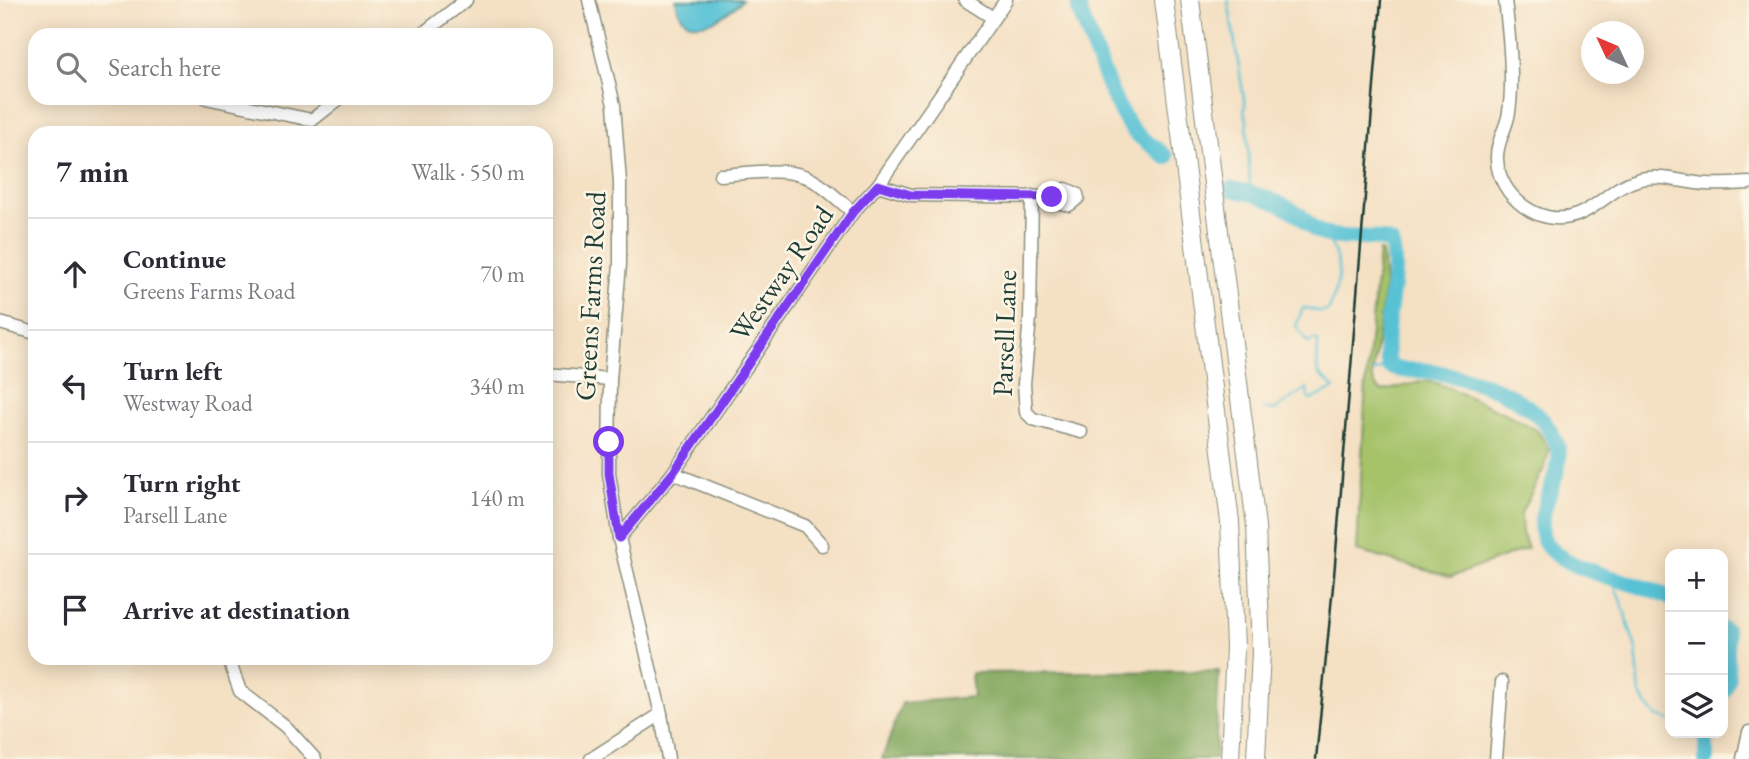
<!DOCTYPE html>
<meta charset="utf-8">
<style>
:root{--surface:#fff;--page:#f2f2f3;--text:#2b2b33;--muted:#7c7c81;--line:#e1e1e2}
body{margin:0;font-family:"EB Garamond",serif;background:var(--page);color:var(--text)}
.controls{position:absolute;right:21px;bottom:21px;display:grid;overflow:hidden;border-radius:14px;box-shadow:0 4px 18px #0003}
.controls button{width:63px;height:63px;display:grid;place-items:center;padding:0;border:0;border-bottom:2px solid var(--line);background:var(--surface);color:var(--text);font:35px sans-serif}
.compass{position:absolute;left:1581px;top:21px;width:63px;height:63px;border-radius:50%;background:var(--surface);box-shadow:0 4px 18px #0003;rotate:314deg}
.stop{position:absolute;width:21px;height:21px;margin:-16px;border:5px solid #7c3aed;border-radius:50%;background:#fff}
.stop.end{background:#7c3aed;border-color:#fff;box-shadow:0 2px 7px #0008}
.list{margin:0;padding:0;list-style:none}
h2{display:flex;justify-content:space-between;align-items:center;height:91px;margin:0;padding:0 28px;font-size:30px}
h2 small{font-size:23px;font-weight:400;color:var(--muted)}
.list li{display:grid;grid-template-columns:46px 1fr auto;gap:21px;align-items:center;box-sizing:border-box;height:112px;padding:0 28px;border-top:2px solid var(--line)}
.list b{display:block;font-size:26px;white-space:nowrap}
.list p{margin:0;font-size:23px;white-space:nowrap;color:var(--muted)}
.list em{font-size:23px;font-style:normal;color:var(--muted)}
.icon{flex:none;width:38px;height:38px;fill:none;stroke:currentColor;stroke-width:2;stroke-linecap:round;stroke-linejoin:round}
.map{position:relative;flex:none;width:1749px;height:759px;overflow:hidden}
.search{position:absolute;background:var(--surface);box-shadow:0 4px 18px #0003;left:28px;top:28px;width:525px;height:77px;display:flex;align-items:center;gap:18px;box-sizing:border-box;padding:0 24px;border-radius:21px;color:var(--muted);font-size:26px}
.panel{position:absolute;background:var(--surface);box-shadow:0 4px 18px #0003;left:28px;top:126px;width:525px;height:539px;border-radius:21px}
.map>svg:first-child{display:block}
.green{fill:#a6c36b;stroke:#628050;stroke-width:2}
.forest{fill:#84a95f;stroke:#52734a;stroke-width:2}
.water{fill:#59c2d5;stroke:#3c8084;stroke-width:2}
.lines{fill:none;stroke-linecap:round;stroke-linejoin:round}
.stream{stroke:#59c2d5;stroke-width:2.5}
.river{stroke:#59c2d5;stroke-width:16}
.minor-casing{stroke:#8a8e7c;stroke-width:15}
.highway-casing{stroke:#8a8e7c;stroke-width:20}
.minor{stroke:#fff;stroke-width:12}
.highway{stroke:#fff;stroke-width:18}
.rail{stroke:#1f3d34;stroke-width:2.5}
.route{stroke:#7c3aed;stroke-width:9}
.labels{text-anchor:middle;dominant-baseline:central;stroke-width:5;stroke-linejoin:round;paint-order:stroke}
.street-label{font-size:28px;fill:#1f3d34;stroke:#fcf5e5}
</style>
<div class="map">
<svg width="1749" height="759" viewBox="0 0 1749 759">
<rect width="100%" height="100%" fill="#fcf5e5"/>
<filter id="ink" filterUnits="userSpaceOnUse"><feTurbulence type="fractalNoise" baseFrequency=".0143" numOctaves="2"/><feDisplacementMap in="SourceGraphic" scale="14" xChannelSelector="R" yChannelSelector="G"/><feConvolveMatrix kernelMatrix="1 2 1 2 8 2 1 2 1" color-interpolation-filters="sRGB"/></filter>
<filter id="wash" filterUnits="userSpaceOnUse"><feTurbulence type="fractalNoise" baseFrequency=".00686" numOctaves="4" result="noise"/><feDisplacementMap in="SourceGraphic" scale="28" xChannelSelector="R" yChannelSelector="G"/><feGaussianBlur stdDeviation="1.57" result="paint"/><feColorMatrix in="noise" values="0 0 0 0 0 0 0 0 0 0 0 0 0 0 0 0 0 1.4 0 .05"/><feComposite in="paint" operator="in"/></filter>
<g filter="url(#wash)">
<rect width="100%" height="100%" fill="#f4e0c3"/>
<path class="green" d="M1379,251L1382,252L1385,285L1372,377L1375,385L1381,391C1393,390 1423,380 1429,381C1438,382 1531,424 1537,431C1542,435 1545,444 1549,449L1545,466L1521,513L1522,533L1528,548L1451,577L1357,551L1366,382Z"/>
<polygon class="forest" points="1219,671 1215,759 882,759 902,703 973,697 971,673"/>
<path class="water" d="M676,0H742C724,20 682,43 676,0Z"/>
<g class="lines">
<g class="stream">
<polyline points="1228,0 1245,105 1244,111 1247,120 1250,193"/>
<polyline points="1374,372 1389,366"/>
<path d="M1263,408L1274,410L1307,388L1308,398L1311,400L1335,388L1320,375L1317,369L1318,341L1314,340L1308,343L1296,326L1303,308C1314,307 1317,315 1329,310C1342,274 1342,269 1327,234"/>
<polyline points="1610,576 1621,601 1636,649 1640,695 1656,716 1670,720"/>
</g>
<g class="river">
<path d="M1078,0L1079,10C1093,43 1111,103 1132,129C1141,140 1156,147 1166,157"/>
<path d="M1231,189C1255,193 1281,202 1301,216C1306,221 1311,228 1317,231C1340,243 1368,232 1391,243C1402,278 1379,327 1389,366C1405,374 1413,368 1430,371C1467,378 1503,387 1533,411C1544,420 1559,440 1559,456C1559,487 1521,530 1556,554C1589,577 1634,580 1670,598"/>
<polyline points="1723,629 1726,631 1728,679 1723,691"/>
<polyline points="1706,733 1706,759"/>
</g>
</g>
</g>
<g filter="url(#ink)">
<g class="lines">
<defs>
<g id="minor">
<polyline points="589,0 614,105 620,182 620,264 610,379 609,473 619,538 661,714 668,759"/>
<polyline points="965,0 993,18"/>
<path d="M1505,0C1509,32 1514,80 1509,112C1507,128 1496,142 1497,159C1498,196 1540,229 1577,215C1599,207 1614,186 1637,180C1659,173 1684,183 1706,184C1720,185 1735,184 1749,183"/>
<polyline points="421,35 466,0"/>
<polyline points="206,98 312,120 340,98"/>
<path d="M720,175C746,174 778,167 804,176C822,183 838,200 853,212"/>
<polyline points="878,185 911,195 1052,197 1066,189 1077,194 1078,198 1069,205 1056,202 1052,197"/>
<polyline points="1032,196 1030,318 1024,384 1026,412 1033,419 1081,432"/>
<polyline points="0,323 35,333"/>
<polyline points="546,374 610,379"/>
<polyline points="673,473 805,526 822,545"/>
<polyline points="619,538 673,473 853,212 878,185 1006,0"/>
<polyline points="231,666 240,691 285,726 315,759"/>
<polyline points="591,759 661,714"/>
<polyline points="1496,759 1502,682"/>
<polyline points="1743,759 1749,732"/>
</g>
<g id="highway">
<polyline points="1164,0 1230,522 1235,647 1230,759"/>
<polyline points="1190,0 1256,526 1261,651 1256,759"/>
</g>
</defs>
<use href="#minor" class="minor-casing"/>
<use href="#highway" class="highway-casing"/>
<use href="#minor" class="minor"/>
<use href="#highway" class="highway"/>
<polyline class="rail" points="1316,759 1334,576 1381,0"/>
</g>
</g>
<g class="lines" filter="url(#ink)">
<polyline class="route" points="609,442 609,473 619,538 673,473 853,212 878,185 911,195 1052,197"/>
</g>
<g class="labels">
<g class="street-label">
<text transform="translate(781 273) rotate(-55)">Westway Road</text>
<text transform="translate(590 296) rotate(-87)">Greens Farms Road</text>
<text transform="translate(1004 333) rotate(-88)">Parsell Lane</text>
</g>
</g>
</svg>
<div class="controls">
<button>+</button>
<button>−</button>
<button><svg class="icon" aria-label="layers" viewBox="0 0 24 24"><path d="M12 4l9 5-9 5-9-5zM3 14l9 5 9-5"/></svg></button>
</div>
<svg class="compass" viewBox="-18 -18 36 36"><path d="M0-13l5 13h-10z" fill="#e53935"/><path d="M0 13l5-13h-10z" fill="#7c7c81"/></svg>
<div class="stop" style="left:609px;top:442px"></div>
<div class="stop end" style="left:1052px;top:197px"></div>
<div class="search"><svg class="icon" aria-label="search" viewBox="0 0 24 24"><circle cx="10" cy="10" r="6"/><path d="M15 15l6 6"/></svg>Search here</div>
<section class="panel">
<h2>7 min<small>Walk · 550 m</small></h2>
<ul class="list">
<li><svg class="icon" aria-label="ahead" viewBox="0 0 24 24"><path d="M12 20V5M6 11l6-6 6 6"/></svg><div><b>Continue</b><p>Greens Farms Road</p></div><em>70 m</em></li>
<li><svg class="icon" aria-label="left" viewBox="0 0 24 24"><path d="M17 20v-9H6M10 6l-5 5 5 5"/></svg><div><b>Turn left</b><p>Westway Road</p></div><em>340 m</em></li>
<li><svg class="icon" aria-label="right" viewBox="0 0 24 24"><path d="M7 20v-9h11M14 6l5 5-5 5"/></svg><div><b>Turn right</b><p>Parsell Lane</p></div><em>140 m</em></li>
<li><svg class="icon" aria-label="arrive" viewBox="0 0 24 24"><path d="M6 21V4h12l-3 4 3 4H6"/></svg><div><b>Arrive at destination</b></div></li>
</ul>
</section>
</div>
